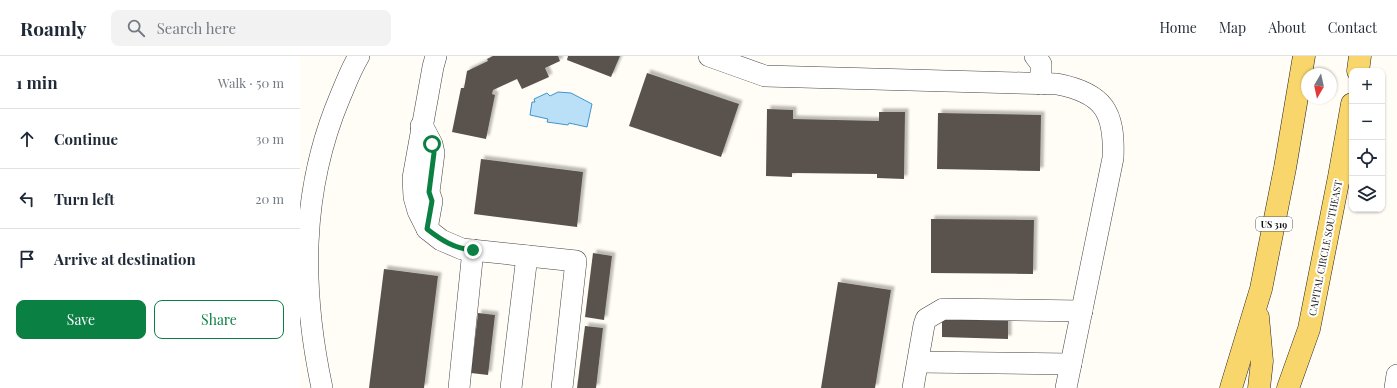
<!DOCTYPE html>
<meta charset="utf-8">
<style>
:root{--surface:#fff;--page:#f2f2f3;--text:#1f2937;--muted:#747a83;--line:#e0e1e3;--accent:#0b8043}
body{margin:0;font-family:"Playfair Display",serif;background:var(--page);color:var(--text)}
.controls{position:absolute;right:12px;top:12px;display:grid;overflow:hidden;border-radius:8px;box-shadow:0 1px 3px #0004}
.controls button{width:36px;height:36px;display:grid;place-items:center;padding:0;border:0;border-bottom:1px solid var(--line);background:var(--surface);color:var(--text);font:20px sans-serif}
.compass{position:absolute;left:1001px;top:12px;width:36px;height:36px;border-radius:50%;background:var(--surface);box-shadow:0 1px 3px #0004;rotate:189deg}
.stop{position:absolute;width:12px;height:12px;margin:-9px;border:3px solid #0b8043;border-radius:50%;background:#fff}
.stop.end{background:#0b8043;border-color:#fff;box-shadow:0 1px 4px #0008}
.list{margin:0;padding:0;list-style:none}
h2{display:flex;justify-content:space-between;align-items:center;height:52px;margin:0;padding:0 16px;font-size:17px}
h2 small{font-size:13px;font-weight:400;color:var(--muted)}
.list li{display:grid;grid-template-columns:26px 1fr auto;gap:12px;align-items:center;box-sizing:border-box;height:60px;padding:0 16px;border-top:1px solid var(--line)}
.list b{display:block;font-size:15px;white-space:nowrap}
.list em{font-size:13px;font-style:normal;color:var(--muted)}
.actions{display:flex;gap:8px;padding:12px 16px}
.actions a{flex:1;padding:9px 0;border:1px solid var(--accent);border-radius:8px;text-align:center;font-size:14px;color:var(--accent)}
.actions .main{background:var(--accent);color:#fff}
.icon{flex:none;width:22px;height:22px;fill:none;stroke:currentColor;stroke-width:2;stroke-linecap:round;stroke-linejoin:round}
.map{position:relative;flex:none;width:1097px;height:332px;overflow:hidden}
header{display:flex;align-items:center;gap:24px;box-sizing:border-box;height:56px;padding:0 20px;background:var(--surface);border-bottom:1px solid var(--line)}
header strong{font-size:19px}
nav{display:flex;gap:22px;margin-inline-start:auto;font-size:14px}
.search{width:280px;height:36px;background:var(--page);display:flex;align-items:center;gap:10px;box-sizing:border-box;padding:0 14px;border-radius:8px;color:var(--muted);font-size:15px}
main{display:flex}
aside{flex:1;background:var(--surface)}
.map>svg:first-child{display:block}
.water{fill:#b9e0f7;stroke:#3f96cf}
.building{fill:#5a524d;filter:url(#shadow)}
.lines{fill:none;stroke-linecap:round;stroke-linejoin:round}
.minor-casing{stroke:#444;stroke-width:22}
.major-casing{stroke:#222;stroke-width:23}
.minor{stroke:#fff;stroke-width:21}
.major{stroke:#f9d66b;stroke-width:22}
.route{stroke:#0b8043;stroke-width:5}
.labels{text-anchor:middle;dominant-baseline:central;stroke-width:4;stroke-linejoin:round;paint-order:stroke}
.shield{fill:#fff;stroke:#585858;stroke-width:1}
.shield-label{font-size:9px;font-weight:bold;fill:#111}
.street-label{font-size:10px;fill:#111;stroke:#fff}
</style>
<header>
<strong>Roamly</strong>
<div class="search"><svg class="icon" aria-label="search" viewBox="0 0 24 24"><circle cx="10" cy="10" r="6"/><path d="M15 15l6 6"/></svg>Search here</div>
<nav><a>Home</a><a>Map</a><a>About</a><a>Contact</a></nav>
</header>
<main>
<aside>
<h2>1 min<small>Walk · 50 m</small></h2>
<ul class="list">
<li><svg class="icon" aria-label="ahead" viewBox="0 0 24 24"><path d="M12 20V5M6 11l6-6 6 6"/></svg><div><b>Continue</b></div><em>30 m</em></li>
<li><svg class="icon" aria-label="left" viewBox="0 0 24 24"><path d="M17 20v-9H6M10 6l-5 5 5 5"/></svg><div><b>Turn left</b></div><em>20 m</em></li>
<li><svg class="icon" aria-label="arrive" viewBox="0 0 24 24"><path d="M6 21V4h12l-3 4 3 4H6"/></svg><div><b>Arrive at destination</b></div></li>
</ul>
<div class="actions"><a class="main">Save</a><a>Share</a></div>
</aside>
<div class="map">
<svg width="1097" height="332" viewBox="0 0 1097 332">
<defs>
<filter id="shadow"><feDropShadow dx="3.5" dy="-3.5" stdDeviation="1" flood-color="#0004"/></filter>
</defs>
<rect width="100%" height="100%" fill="#fffdf5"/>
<polygon class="water" points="258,36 271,37 292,48 287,71 269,67 268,69 247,66 248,63 230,59 232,46 235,46 234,43 247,37 250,40"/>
<g class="building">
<polygon points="193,0 258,0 260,5 245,12 249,21 222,33 217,23 193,34 192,38 195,39 186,83 152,76 161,32 164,32 167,15 188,5 187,3"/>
<polygon points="268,0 320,0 311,21 267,4"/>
<polygon points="347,17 439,48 421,101 329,70"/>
<polygon points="467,53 493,54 493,63 579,65 579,56 605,56 604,123 577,122 577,118 492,117 492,121 466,120"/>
<polygon points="638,57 741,59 740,115 637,113"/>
<polygon points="181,103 283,116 277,171 174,158"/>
<polygon points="631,163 734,164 733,218 631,217"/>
<polygon points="293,197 312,200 304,264 285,261"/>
<polygon points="84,213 138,220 124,332 69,332"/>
<polygon points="538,226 591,234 575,332 521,332"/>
<polygon points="178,257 195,259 188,319 171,317"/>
<polygon points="642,263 708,265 708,283 642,281"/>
<polygon points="285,270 303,272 296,332 277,332"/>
</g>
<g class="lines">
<defs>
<g id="minor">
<polyline points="136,0 133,11 113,122 114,141 118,155 127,173 141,184 162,193 276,205 262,332"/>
<path d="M409,0L465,20L757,28C804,37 815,56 813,102L766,332"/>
<polyline points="735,0 741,8 741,28"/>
<polyline points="121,70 122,69 132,88 134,97 129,136 132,145 127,173"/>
<polyline points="618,306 771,308"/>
<path d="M22,332C1,233 0,136 40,41C46,27 51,13 59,0"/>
<polyline points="159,332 173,194"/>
<polyline points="211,332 227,200"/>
<polyline points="613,332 624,269 626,263 643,253 782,255"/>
<polyline points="1095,332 1097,319"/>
</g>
<g id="major">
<polyline points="1058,15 1060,0"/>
<polyline points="958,261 962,305 959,332"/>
<polyline points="931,332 961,233 985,112 1004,0"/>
<polyline points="988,332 1009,273 1039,121 1052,48"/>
</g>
</defs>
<use href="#minor" class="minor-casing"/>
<use href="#major" class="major-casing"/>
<use href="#minor" class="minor"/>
<use href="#major" class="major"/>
</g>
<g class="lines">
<path class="route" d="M132,88L134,97L129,136L132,145L127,173C141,184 155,193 173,194"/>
</g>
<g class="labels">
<rect class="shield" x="956" y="161" width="36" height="14" rx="3"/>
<g class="shield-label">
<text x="974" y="168">US 319</text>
</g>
<g class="street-label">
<text transform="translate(1025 192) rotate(-79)">CAPITAL CIRCLE SOUTHEAST</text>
</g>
</g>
</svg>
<div class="controls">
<button>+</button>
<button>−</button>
<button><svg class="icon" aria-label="locate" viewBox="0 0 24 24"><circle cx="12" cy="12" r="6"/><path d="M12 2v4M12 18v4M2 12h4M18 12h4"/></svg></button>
<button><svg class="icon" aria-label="layers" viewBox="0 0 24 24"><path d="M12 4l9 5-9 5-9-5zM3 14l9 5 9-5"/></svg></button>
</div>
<svg class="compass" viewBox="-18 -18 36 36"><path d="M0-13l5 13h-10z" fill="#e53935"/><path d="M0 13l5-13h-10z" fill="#747a83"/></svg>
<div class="stop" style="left:132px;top:88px"></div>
<div class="stop end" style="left:173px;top:194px"></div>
</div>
</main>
